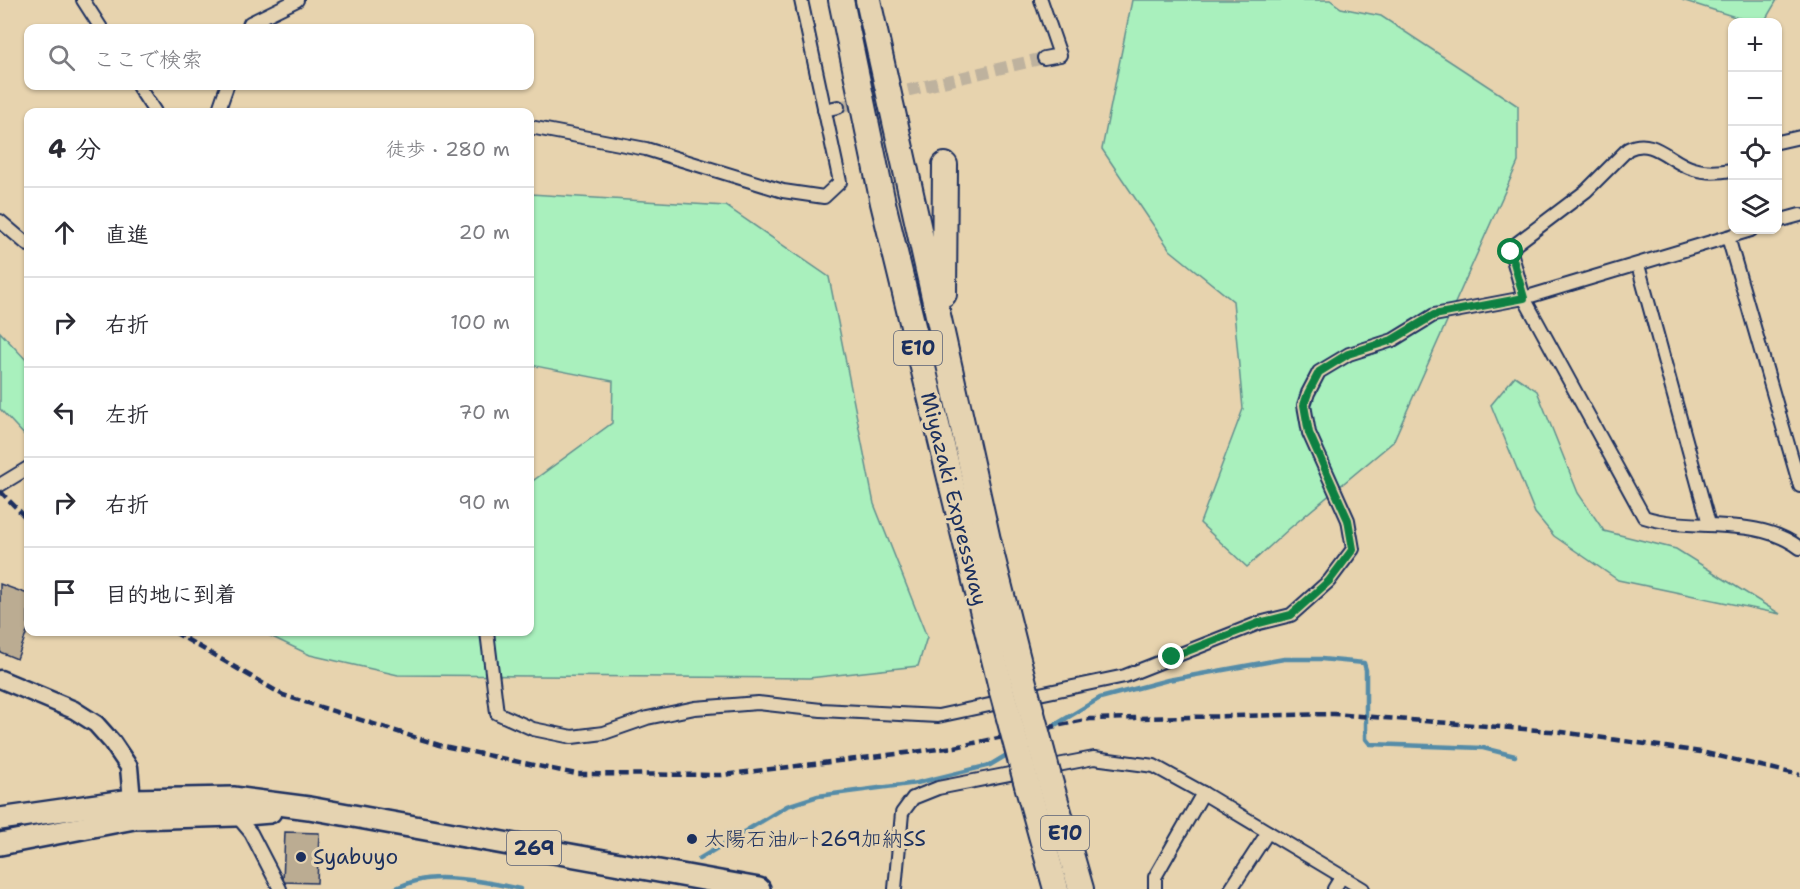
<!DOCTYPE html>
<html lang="ja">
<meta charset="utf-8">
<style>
:root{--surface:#fff;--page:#f2f2f3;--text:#2b2b33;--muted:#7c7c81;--line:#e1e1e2}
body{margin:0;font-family:"Shantell Sans","Klee One",sans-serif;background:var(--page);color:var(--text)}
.controls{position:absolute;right:18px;top:18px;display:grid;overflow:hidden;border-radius:12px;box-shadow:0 2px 4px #0004}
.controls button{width:54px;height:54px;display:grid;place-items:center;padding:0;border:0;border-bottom:2px solid var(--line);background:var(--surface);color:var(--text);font:30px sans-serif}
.stop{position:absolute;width:18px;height:18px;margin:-14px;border:4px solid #0b8043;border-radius:50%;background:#fff}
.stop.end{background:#0b8043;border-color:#fff;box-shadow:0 2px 6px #0008}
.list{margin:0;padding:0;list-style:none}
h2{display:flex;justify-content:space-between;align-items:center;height:78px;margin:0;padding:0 24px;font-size:26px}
h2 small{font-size:20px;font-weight:400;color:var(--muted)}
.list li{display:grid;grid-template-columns:39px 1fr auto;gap:18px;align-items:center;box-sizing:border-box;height:90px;padding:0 24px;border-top:2px solid var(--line)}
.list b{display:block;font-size:22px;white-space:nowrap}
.list em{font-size:20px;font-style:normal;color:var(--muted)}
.icon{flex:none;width:33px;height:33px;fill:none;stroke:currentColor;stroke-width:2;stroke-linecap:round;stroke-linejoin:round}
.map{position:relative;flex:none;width:1800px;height:889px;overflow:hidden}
.search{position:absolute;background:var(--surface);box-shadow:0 2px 4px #0004;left:24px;top:24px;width:510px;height:66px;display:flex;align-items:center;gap:15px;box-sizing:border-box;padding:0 21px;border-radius:12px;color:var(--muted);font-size:22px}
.panel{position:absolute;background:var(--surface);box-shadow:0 2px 4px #0004;left:24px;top:108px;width:510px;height:528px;border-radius:12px}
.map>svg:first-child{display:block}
.green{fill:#a9f0bd;stroke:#62908e;stroke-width:1.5}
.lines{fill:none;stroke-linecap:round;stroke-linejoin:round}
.stream{stroke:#558ca8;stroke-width:4.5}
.building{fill:#bbac92;stroke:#1b2f5e;stroke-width:1.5}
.minor-tunnel{stroke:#beb29e;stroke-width:12;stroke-dasharray:12 6;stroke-linecap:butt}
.minor-casing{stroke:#1b2f5e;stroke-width:16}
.tertiary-casing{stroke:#1b2f5e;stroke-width:21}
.trunk-casing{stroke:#1b2f5e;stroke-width:26}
.motorway-casing{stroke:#1b2f5e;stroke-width:28}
.minor{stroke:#e5d3b1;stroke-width:12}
.tertiary{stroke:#e5d3b1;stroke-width:16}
.trunk{stroke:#e5d3b1;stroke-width:21}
.motorway{stroke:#e5d3b1;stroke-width:24}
.rail{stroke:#1b2f5e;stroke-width:4.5;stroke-dasharray:9 4.5;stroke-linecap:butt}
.motorway-bridge-casing{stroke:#1b2f5e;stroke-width:28;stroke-linecap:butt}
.motorway-bridge{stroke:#e5d3b1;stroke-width:24}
.route{stroke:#0b8043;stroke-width:8}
.poi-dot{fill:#1b2f5e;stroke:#e5d3b1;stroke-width:2}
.labels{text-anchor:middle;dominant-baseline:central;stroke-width:6;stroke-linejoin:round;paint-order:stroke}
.shield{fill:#e5d3b1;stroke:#586077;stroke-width:1.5}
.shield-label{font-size:20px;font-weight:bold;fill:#1b2f5e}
.street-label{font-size:21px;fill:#1b2f5e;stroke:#e5d3b1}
.poi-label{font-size:21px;fill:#1b2f5e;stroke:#e5d3b1;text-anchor:start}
</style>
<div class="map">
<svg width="1800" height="889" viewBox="0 0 1800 889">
<rect width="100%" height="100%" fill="#e7d3ae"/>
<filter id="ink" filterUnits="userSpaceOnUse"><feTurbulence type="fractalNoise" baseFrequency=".0167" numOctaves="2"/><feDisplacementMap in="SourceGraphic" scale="12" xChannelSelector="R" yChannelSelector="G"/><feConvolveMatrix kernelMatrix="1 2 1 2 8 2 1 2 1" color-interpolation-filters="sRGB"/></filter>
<g filter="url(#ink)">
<g class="green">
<polygon points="1132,0 1330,0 1341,8 1381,16 1518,106 1518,162 1393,442 1290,528 1247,567 1200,523 1243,409 1233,301 1170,250 1102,149"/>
<polygon points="1682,0 1777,0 1764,22 1751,22"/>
<polygon points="530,194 726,206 829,277 874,504 927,637 918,666 809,678 398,675 310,655 262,632 530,632 530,483 612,423 613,381 530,365"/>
<polygon points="0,332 28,362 28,439 0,409"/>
<polygon points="1515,376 1537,391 1578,493 1604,531 1676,549 1780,614 1618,580 1554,536 1535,513 1491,405"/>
</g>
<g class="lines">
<g class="stream">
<polyline points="1045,731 1100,698 1168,680 1284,659 1321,659 1364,663 1366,670 1366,739 1370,744 1483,748 1515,756"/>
<polyline points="699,859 787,806 818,796 917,783 990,765 1010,753"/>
<path d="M394,889C401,886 408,883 416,881C442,873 493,883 520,889"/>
</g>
</g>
<g class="building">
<polygon points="0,584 28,594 28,629 17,659 0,652"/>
<polygon points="285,832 319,833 317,883 283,882"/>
</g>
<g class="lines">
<polyline class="minor-tunnel" points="838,107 1044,58"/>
<defs>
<g id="minor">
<polyline points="83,0 101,28"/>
<polyline points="1041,0 1060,55 1044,58"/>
<polyline points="248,28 250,23 297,0"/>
<polyline points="138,86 155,112"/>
<polyline points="824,110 838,107"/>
<polyline points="218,112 227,86"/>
<polyline points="530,127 646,149 783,191 824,197 840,182 801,0"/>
<polyline points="1778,142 1800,137"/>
<path d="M1732,170C1720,172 1706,173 1694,169C1670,163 1654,136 1628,149L1586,191L1516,244L1511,252L1524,298L1644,517C1694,533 1755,514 1800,548"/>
<polyline points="0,221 28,245"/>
<polyline points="1778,221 1800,215"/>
<polyline points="1728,237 1800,486"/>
<polyline points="1638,265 1709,524"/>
<polyline points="0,485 28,468"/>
<polyline points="487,632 497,713 533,729 572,737 604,733 647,718 695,708 758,703 821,710 938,716 1008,701"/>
<polyline points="1025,697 1125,676 1259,623 1291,615 1329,581 1353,549 1348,520 1309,433 1304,405 1308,393 1319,372 1349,354 1393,340 1434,315 1524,298 1751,230"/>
<polyline points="1042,768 1094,758 1154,766 1203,793 1363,889"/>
<polyline points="235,814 251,833 280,889"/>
<polyline points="895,889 902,813 913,798 938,788 1025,771"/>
<polyline points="1155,889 1155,877 1203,793"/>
<polyline points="1231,889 1268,832"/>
<polyline points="1334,889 1342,876"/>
</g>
<polyline id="tertiary" points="0,679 74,710 96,724 112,742 129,767 133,811"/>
<g id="trunk">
<polyline points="0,819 132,800 233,798 309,808 759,889"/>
<polyline points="0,844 134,818 235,815 270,812"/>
</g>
<g id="motorway">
<polyline points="841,0 883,203 1002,692"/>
<polyline points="868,0 988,540 1025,687"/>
<polyline points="944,294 945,165"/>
<polyline points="1049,777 1081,889"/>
<polyline points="1027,785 1056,889"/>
</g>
</defs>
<use href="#minor" class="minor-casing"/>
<use href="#tertiary" class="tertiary-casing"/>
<use href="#trunk" class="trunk-casing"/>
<use href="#motorway" class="motorway-casing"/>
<use href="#minor" class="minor"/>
<use href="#tertiary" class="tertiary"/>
<use href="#trunk" class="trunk"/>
<use href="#motorway" class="motorway"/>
<g class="rail">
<polyline points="0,491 28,520"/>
<polyline points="174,632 283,695 439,745 576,774 722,775 955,747 1090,719 1334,714 1562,732 1701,752 1800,775"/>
</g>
<defs>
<g id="motorway-bridge">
<polyline points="1025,687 1049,777"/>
<polyline points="1002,692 1027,785"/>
</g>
</defs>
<use href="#motorway-bridge" class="motorway-bridge-casing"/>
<use href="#motorway-bridge" class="motorway-bridge"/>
</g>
</g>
<g class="lines" filter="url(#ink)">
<polyline class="route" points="1172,657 1259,623 1291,615 1329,581 1353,549 1348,520 1309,433 1304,405 1308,393 1319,372 1348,354 1392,340 1434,315 1524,298 1511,252"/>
</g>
<g class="poi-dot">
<circle cx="692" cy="839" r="6"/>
<circle cx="301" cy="857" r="6"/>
</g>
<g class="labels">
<g class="shield">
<rect x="894" y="331" width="48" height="34" rx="4.5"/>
<rect x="1041" y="816" width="48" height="34" rx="4.5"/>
<rect x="507" y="831" width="54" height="34" rx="4.5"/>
</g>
<g class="shield-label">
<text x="918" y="348">E10</text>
<text x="1065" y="833">E10</text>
<text x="534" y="848">269</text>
</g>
<g class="street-label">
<text transform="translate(954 499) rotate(76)">Miyazaki Expressway</text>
</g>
<g class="poi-label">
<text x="704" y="839">太陽石油ﾙｰﾄ269加納SS</text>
<text x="313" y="857">Syabuyo</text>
</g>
</g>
</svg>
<div class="controls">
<button>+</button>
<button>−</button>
<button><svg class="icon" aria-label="locate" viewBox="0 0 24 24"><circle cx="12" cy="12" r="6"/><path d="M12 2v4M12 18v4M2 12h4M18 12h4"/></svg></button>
<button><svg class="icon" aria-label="layers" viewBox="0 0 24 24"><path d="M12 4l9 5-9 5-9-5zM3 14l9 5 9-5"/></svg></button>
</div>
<div class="stop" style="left:1511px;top:252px"></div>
<div class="stop end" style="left:1172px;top:657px"></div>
<div class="search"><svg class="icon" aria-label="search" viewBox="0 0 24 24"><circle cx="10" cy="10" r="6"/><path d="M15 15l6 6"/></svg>ここで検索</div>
<section class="panel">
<h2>4 分<small>徒歩 · 280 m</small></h2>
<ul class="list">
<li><svg class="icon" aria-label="ahead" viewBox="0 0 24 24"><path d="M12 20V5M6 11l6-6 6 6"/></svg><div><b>直進</b></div><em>20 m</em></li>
<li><svg class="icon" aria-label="right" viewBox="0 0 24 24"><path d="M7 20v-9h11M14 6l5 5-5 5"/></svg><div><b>右折</b></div><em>100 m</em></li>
<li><svg class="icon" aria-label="left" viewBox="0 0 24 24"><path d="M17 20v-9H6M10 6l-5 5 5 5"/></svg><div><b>左折</b></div><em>70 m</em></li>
<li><svg class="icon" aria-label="right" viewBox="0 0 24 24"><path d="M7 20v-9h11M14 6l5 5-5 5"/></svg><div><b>右折</b></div><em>90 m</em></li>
<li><svg class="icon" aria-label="arrive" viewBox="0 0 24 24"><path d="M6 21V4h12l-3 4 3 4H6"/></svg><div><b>目的地に到着</b></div></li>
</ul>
</section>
</div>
